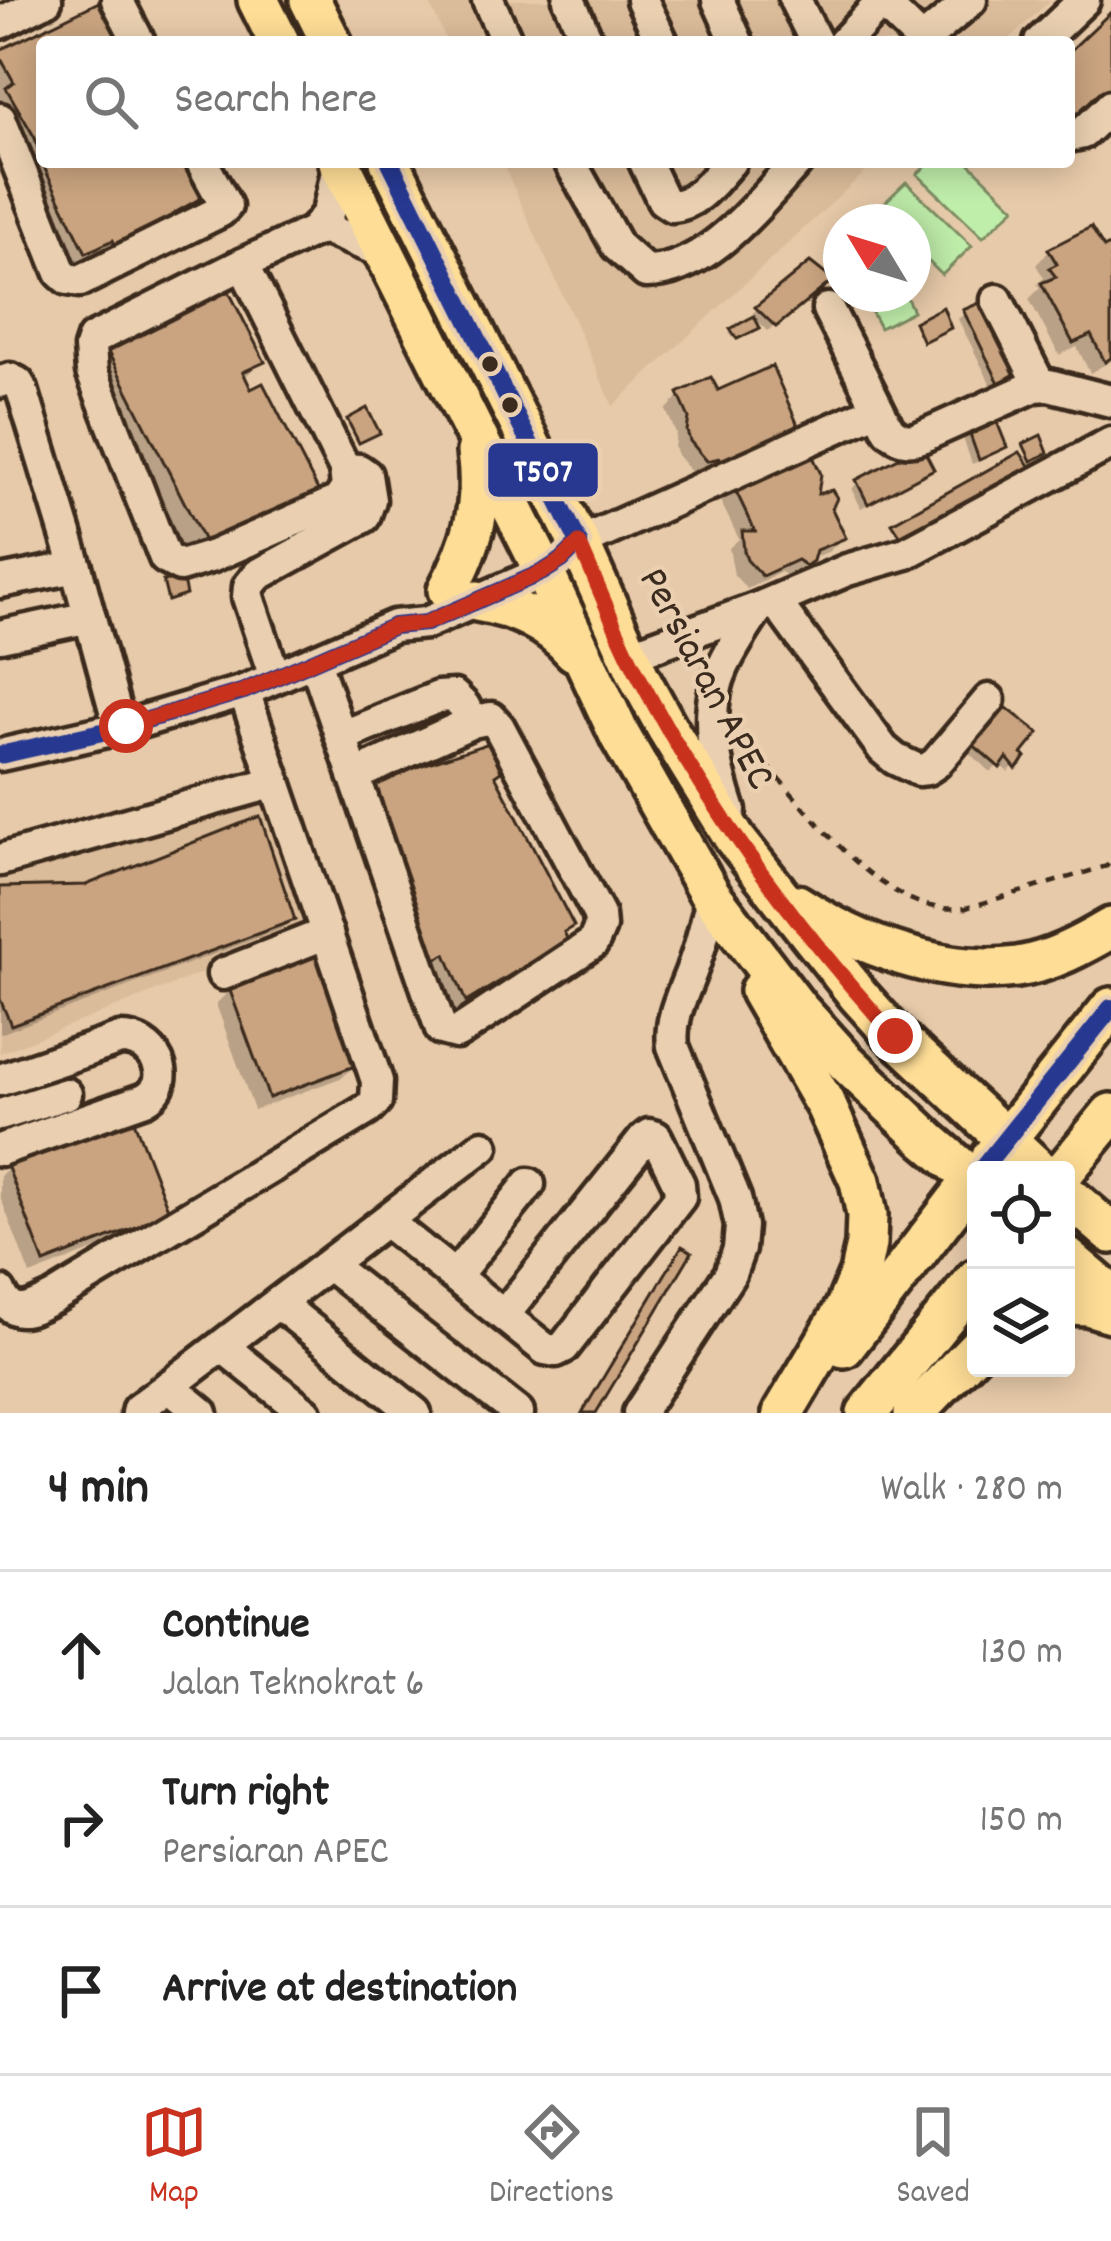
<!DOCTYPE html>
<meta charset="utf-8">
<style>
:root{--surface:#fff;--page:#f6f6f6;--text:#222;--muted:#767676;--line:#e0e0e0;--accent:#c8321e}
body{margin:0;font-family:Dekko,sans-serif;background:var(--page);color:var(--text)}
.controls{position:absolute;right:36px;bottom:36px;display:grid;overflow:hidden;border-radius:12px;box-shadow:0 6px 30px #0003}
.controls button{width:108px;height:108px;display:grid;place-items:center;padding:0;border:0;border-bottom:3px solid var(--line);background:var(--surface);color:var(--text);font:60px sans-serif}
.compass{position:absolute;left:823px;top:204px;width:108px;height:108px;border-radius:50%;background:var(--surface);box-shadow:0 6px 30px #0003;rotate:308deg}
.stop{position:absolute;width:36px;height:36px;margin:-27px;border:9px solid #c8321e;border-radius:50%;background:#fff}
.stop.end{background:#c8321e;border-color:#fff;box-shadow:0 3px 12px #0008}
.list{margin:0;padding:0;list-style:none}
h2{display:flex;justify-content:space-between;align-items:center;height:156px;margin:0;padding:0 48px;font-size:51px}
h2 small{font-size:39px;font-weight:400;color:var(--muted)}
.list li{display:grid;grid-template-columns:78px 1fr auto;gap:36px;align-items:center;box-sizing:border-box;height:168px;padding:0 48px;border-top:3px solid var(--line)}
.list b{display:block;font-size:45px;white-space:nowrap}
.list p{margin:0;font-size:39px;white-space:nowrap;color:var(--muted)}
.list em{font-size:39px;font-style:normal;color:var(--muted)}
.icon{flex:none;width:66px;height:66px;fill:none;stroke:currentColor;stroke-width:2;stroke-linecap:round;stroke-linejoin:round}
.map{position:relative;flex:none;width:1111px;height:1413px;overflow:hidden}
.search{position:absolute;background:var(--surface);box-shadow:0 6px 30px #0003;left:36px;right:36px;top:36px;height:132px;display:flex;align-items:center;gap:30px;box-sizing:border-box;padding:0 42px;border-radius:12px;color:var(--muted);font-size:45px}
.sheet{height:660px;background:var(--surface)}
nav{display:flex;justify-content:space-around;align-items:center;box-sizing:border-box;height:168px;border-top:3px solid var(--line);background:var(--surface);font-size:33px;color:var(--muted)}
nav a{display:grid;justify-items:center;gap:6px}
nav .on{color:var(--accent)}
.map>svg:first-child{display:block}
.built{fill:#dbbc9a}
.green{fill:#bfedaa;stroke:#7d8c64;stroke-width:3}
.shadow{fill:#0003}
.building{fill:#caa480;stroke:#3b2a1e;stroke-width:3}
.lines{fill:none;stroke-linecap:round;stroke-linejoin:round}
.minor-casing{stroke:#3b2a1e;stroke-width:39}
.major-casing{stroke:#3b2a1e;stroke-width:48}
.path{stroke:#3b2a1e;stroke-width:4.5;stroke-dasharray:9 9;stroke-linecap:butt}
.minor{stroke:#ead0b1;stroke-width:30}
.major{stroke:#fedd96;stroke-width:39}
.bus-1-casing{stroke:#ead0b1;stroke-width:27}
.bus-1{stroke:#283890;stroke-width:18}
.route{stroke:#c8321e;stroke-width:15}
.bus-dot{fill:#3b2a1e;stroke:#ead0b1;stroke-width:4.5}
.labels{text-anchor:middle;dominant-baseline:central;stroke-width:9;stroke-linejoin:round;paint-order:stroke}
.street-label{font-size:42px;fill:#3b2a1e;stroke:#ead0b1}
.line-badge{stroke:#ead0b1;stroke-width:4.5}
.badge-label{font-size:33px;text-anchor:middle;font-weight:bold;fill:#fff}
</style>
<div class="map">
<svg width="1111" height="1413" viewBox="0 0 1111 1413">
<rect width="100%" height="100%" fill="#e7caa9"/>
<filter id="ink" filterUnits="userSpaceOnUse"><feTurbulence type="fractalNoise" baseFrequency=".00833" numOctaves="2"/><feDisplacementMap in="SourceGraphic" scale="24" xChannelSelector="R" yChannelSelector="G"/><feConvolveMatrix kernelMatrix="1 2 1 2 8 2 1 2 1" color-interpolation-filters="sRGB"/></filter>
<g filter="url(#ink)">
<g class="built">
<polygon points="428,0 1051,0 1006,42 447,42"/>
<polygon points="502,162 876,162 613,406"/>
<polygon points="268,799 315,928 0,1053 0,873"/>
</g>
<g class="green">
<polygon points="931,162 968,162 1015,208 983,237 917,174"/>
<polygon points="906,182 972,246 942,275 913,246 913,222 889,222 877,210"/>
<polygon points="862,294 905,294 913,311 880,328"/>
</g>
<g class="shadow">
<polygon points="98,6 116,42 42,42 42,162 179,162 197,198 176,219 97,270 92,258 66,271 0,132 0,54"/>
<polygon points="1111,247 1111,361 1090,373 1077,347 1059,355 1029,299 1040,288 1037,284 1044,278 1036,265 1049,251 1103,252"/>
<polygon points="822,286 768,331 760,323 734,339 729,333 755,319 751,315 757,309"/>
<polygon points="965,313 1009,377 992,387 958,319"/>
<polygon points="107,349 261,361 243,379 315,492 295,512 187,567 87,369"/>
<polygon points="717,394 790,432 815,499 829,510 842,538 828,552 811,558 790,578 781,572 747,589 734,575 729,548 739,539 705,470 692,473 677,455 674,447 676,433 666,410 680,396"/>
<polygon points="970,432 1003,446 997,453 972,464 963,438"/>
<polygon points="930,469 924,475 861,508 852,489 858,482"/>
<polygon points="997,715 1022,758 1008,772 999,764 991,772 967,751"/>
<polygon points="492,776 570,926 562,934 565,939 544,959 445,1020 409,980"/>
<polygon points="0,890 291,919 281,929 0,1034"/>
<polygon points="230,990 357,1063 343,1077 254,1110 216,1004"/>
<polygon points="8,1168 166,1213 152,1227 30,1275 0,1196 0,1176"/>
</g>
<g class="building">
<polygon points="99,2 120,42 42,42 42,162 182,162 201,198 176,212 181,222 118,252 113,240 86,253 43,165 35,138 6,88 14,82 0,57 0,50"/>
<polygon points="1111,12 1111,93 1074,127 1069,122 1069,52"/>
<polygon points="1091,227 1104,248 1111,244 1111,358 1105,362 1091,335 1073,343 1041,283 1056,277 1049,268 1057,264 1048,249"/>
<polygon points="810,262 833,280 776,327 755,307"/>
<polygon points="225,284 265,362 243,372 251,389 263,383 319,492 208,549 105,346"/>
<polygon points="984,301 1020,371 999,383 963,310"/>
<polygon points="943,307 951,328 923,342 914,322"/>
<polygon points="754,316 760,328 737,339 730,329"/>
<polygon points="772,366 797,423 794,431 809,448 821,474 818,494 832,490 837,498 832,509 846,538 816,550 813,561 806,566 797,560 762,576 747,560 744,551 742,531 755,531 720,458 707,461 690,441 687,431 689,418 678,393 711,377 718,390"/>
<polygon points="367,408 380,433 359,443 347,419"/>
<polygon points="995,417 1007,447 979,460 968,429"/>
<polygon points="1041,435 1048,453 1031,461 1023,444"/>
<polygon points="922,446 934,469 868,504 856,480"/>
<polygon points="1020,452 1030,467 902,538 892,523"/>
<polygon points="182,576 186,595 168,601 163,581"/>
<polygon points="1003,705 1039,733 1022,754 1026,757 1016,769 1007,758 1000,768 971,743"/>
<polygon points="489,743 501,771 495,775 574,926 564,932 568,940 466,1002 446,954 429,962 368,783"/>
<polygon points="260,816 295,920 11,1025 0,999 0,887 86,885"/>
<polygon points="320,954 360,1064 269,1098 229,988"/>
<polygon points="132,1116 170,1214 44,1263 7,1165"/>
<polygon points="682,1246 692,1252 596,1413 582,1413"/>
</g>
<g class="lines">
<defs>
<g id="minor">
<polyline points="117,0 139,42"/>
<polyline points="488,0 507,42"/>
<polyline points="569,0 588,42"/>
<polyline points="642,0 662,42"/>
<polyline points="718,0 737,42"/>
<polyline points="795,0 816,42"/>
<polyline points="880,0 922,41"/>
<polyline points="0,23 46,0"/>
<polyline points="844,42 882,2"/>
<polyline points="921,42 971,0"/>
<polyline points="1040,42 1084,0"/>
<polyline points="0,119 61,273 68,279 80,281 221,211 226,206 202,162"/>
<polyline points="1069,136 1083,133 1111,106"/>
<polyline points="339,162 328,213 314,231 326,229 385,253"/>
<path d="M570,162L617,246L646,272C707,272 758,204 797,162"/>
<path d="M645,162L663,200L672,206C698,204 713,180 730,162"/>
<polygon points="243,264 345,469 347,488 338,501 213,556 180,566 165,558 92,372 90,348 93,339"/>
<polyline points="243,264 314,231"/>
<polyline points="997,300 1040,385"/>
<path d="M828,309L889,430C899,439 907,442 921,437L1035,386L1049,385L1111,401"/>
<polyline points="0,382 10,379 18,383 22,390 76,567 120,728"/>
<polyline points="0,582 76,567"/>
<polyline points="775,601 883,749 895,759 918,770 927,769 936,763 989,700"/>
<polyline points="0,636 90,617"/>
<polyline points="629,655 758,608 847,570 906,553 1111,443"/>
<polyline points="315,661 441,1029 456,1033 463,1029 593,943 600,927 599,915 499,727 491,718 472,722 354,776"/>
<polyline points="275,677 248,597 249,586 258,575 364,517 370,500 366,475 359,470 345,469"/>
<polyline points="341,737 438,697 454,696 464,706 472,722"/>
<polyline points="0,755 120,728 244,691 394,626 426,623 543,572 562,560 579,543 878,409"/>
<path d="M730,811C715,766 702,712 723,667C732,647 746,627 758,608"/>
<polyline points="0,860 275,782"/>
<polyline points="223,974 327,933"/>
<path d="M0,1080L120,1039C153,1037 178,1080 145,1099L0,1150"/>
<polyline points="0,1115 66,1094"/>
<polyline points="387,1222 545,1349 556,1351 564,1347 680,1197 679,1184 656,1137 649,1135 644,1139 504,1315"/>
<polyline points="329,1265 518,1413"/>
<polyline points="455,1276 529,1184"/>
<path d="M0,1292C14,1321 30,1309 53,1298L368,1109L376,1101L377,1081L244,691"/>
<polyline points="278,1303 415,1413"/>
<polyline points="222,1346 306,1413"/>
<polyline points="169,1386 202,1413"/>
<polyline points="137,1413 138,1409 169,1386 483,1146"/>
<path d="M639,1413L730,1274L739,1249L741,1226L735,1198L673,1046C669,1015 686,989 695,961C702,942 706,922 711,903"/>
</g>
<g id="major">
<polyline points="258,0 279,42"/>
<polyline points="310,0 331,42"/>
<polyline points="339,162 535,553 620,736 710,894 798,1009 846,1062 928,1140 976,1181"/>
<polyline points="390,162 579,543 640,679 667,728 735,839 858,995 895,1036 1039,1170"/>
<path d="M448,590C472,545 485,504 477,452"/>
<path d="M477,601C516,608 548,621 574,651"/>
<path d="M797,905C858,945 942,977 1017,967C1051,962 1082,945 1111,928"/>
<polyline points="760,991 826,1106 860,1181 867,1215 866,1244 860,1273 845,1309 783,1413"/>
<polyline points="992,1157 1111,1008"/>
<polyline points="1065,1170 1111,1114"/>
<polyline points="1066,1194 1111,1233"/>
<polyline points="1066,1257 1111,1295"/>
<polyline points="1066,1304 1088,1305 1111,1312"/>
<polyline points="844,1347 976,1176"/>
<polyline points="867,1413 976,1279"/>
<polyline points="914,1413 976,1349"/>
</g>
</defs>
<use href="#minor" class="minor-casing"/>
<use href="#major" class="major-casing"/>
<path class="path" d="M742,738C793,789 852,879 920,903C935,909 951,909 966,908L1107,866L1111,860"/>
<use href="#minor" class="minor"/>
<use href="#major" class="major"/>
<defs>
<g id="bus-1">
<polyline points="0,755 120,728 244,691 394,626 426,623 543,572 562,560 579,543 390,162"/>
<polyline points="981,1170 1111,1008"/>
</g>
</defs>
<use href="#bus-1" class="bus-1-casing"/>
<use href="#bus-1" class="bus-1"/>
</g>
</g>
<g class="lines" filter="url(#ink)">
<path class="route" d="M126,726L244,691L394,626L426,623L543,572L562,560L579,543C600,590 619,640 644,686C711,813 798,929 895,1036"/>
</g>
<g class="bus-dot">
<circle cx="490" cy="364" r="10"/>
<circle cx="510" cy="405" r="10"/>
</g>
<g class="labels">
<g class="street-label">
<text transform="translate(704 680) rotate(62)">Persiaran APEC</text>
</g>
</g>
<rect class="line-badge" x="486" y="441" width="114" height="58" rx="12" fill="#283890"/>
<g class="badge-label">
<text x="543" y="481">T507</text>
</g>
</svg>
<div class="controls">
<button><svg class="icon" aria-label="locate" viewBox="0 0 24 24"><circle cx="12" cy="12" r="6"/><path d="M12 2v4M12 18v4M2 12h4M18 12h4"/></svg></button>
<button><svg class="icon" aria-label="layers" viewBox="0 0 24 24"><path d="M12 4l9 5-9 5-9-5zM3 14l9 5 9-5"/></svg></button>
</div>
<svg class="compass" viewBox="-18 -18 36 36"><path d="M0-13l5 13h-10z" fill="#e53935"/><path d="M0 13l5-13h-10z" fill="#767676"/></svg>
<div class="stop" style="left:126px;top:726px"></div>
<div class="stop end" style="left:895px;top:1036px"></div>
<div class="search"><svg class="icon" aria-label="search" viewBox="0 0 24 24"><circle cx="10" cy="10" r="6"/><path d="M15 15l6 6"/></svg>Search here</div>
</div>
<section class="sheet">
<h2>4 min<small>Walk · 280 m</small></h2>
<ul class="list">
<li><svg class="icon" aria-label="ahead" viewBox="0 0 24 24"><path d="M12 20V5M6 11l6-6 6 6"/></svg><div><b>Continue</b><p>Jalan Teknokrat 6</p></div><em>130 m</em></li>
<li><svg class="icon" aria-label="right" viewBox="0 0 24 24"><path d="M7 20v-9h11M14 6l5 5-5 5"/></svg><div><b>Turn right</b><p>Persiaran APEC</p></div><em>150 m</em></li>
<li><svg class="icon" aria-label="arrive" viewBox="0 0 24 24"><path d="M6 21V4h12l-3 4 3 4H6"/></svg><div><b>Arrive at destination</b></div></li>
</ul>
</section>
<nav>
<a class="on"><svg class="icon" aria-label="map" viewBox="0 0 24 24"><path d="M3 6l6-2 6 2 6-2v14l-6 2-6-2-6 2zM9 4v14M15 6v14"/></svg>Map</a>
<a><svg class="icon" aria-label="directions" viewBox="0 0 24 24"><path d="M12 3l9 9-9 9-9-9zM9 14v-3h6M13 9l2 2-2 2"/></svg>Directions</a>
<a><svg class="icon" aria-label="saved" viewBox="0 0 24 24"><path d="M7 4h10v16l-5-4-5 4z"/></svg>Saved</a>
</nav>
